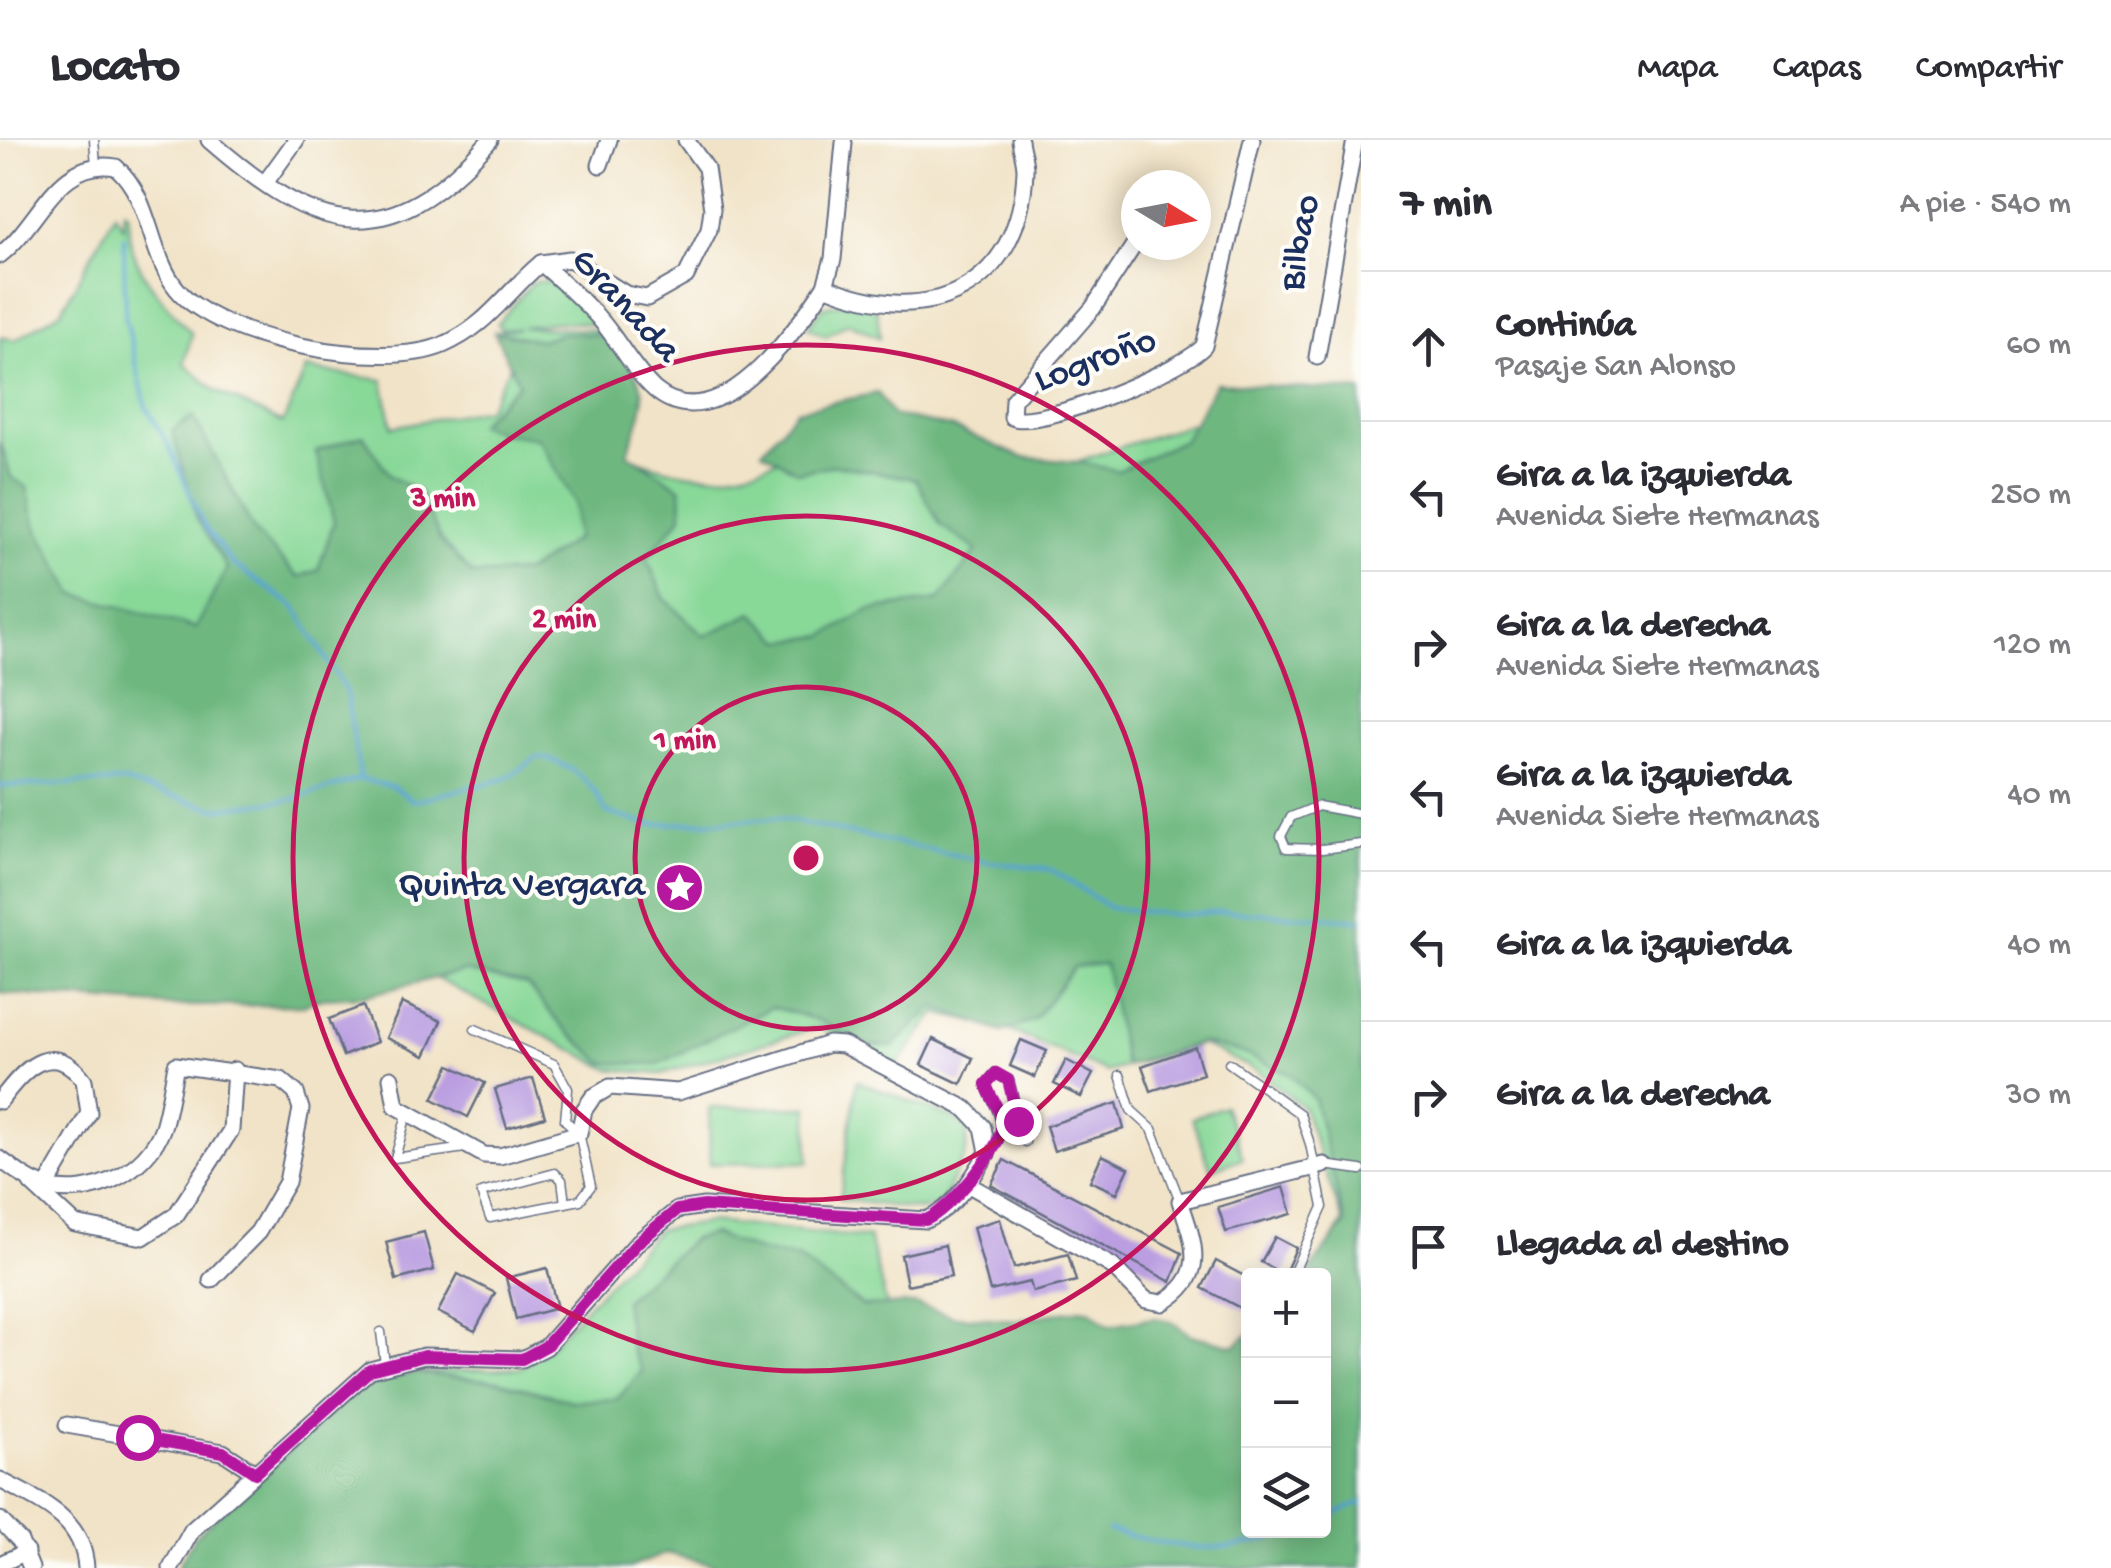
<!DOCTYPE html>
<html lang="es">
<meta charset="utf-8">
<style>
:root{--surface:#fff;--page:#f2f2f3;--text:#2b2b33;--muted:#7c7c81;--line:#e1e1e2}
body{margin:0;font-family:"Gochi Hand",sans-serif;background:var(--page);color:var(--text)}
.controls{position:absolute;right:30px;bottom:30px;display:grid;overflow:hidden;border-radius:10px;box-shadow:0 5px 25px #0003}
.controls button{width:90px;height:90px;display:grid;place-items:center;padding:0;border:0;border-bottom:2px solid var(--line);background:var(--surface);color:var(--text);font:50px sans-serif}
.compass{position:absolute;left:1121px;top:30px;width:90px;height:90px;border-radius:50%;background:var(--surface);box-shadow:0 5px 25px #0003;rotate:100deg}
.stop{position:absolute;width:30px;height:30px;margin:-22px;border:8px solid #b5179e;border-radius:50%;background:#fff}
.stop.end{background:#b5179e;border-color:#fff;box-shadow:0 2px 10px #0008}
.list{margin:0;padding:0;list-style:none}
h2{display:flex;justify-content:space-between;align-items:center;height:130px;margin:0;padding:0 40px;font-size:42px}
h2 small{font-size:32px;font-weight:400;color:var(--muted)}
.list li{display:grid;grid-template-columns:65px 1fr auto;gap:30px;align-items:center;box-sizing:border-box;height:150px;padding:0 40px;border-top:2px solid var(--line)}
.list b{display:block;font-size:38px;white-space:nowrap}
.list p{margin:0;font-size:32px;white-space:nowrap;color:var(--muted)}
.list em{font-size:32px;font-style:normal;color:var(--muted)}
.icon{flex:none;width:55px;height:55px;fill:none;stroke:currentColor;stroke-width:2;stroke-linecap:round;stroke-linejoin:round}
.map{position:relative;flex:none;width:1361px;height:1428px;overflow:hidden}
header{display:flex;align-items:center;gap:60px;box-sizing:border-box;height:140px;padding:0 50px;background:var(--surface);border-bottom:2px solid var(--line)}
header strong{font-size:48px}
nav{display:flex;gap:55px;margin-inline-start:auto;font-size:35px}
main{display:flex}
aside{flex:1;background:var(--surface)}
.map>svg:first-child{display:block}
.green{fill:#88d898;stroke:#52847b;stroke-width:2.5}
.forest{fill:#6eb880;stroke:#44746f;stroke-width:2.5}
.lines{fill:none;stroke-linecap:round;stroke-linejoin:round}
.stream{stroke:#57a3d0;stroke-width:4}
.building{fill:#ba9ee1}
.lane-casing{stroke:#666e83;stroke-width:11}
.street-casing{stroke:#666e83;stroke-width:19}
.lane{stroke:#fff;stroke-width:8}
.street{stroke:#fff;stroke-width:15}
.route{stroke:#b5179e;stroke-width:12}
.ring{fill:none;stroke:#c2185b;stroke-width:5}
.labels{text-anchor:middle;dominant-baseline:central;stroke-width:8;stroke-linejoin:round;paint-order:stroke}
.street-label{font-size:38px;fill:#1b2f5e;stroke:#fdfcf7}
.poi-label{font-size:38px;fill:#1b2f5e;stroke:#fdfcf7;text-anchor:end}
.centre{fill:#c2185b;stroke:#fdfcf7;stroke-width:5}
.ring-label{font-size:30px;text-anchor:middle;font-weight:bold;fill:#c2185b;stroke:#fdfcf7;stroke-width:8;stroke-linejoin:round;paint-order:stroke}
</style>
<header>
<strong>Locato</strong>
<nav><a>Mapa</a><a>Capas</a><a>Compartir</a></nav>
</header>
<main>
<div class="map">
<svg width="1361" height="1428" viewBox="0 0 1361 1428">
<rect width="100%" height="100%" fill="#fdfcf7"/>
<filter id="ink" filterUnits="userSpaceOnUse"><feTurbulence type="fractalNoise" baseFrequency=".01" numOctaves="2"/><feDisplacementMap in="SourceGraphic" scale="20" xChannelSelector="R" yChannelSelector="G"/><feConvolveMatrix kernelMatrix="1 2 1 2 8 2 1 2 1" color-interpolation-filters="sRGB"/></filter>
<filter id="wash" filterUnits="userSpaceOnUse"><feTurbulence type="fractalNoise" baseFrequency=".0048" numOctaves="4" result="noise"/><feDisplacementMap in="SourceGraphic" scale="40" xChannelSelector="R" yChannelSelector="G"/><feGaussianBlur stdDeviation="2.25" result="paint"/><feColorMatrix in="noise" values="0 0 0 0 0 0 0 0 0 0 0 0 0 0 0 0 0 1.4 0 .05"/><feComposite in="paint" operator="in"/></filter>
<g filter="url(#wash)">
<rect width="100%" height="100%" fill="#f1e3c7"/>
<g class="green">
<path d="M124,70L129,74C123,123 162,159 192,194L184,223L216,251L283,283L306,229L383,240L392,287L487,269L512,222L494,192L519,188L501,189L497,184L533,142L549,141L599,184L559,182L522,187L596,190L639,249L621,313C699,347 745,341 817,300L1024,339L1211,277L1361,341V1428H724L674,1410L612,1428L361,1247L412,1233L520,1228L545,1211L658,1090L711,1082L869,1098L890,1178L1248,1390H1324V1136L1312,1135L1343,1082L1303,967L1258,931L1201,904L1107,932L1011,891L936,873L898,924L818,887L661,934L609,929L418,829L0,853V197L15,200L61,171L115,73L123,87Z"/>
<polygon points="847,162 877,170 880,198 848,183 826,196 808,187 824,167"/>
<polygon points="857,941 953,978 967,989 966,1013 941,1063 920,1070 840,1059"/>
<polygon points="1224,966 1243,1018 1211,1030 1192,978"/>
<polygon points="808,967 809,1022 710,1024 709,968"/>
</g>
<path class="forest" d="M494,192L540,200L563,193L601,195C649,244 653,248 627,313L681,348L682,376L647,418L664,458L704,496L753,473L782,501L824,496L869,470L939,460L977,410L940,385L916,339L835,325L798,332L762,311L797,270L878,253L892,275L954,288L1021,317L1085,323L1118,331L1184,300L1216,243L1361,251V1428H725L667,1413L629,1428H177L195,1396L361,1247L412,1233L498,1241L572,1261L617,1259L642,1231L631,1209L624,1160L693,1099L713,1094L758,1111L797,1118L863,1166L915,1164L953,1176L1017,1180L1081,1169L1091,1171L1109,1185L1154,1178L1171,1181L1191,1195L1235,1206L1248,1194V1390H1324V1136L1306,1135L1345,1084L1314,959L1290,934L1240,912L1201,903L1125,926L1105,824L1074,827L1034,880L1002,892L934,867L892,907L864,905L818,880L772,867L658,924L604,923L563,888L527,845L464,831L363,856L323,858L303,865L175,866L0,853V300L11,337L27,347L35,384L74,454L196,488L227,428L197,379L172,291L193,276L255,392L298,437L318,430L334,382L316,311L363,295L390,336L420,353L441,401L473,435L526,432L576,399L575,363L538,298L500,293L478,284L519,243Z"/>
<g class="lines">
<g class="stream">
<polyline points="124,97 125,175 146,267 169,306 204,386 233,424 295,467 346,552 360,638"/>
<path d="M0,646L124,642L216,669L290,660L360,639L393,647L414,661L505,639L538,617C570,622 594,643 606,672L648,685L778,678L983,721L1052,730L1110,768L1179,775L1224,771L1361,780"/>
<polyline points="1324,1379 1361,1363"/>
<path d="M1108,1390C1179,1410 1227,1417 1297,1390"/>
</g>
</g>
<g id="blocks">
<g class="building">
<polygon points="402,863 441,881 425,916 386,898"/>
<polygon points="363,866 377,902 343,916 329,879"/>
<polygon points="933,899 973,918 961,944 921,925"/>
<polygon points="1021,900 1047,911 1035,937 1010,926"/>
<polygon points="1195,907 1203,934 1151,951 1142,926"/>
<polygon points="1066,920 1093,934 1081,957 1054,944"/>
<polygon points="450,925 485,943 468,977 433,959"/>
<polygon points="533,938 545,977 507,988 495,949"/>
<polygon points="1117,963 1124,989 1054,1011 1046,986"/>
<polygon points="1102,1015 1129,1028 1117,1053 1090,1041"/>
<polygon points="1004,1020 1182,1113 1171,1142 991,1045"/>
<polygon points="1284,1047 1292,1074 1226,1092 1218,1067"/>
<polygon points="1000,1079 1014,1128 1068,1114 1076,1141 1033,1152 1030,1142 990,1151 973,1087"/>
<polygon points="424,1092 434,1130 396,1140 386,1102"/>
<polygon points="1275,1097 1296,1108 1284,1135 1261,1122"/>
<polygon points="945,1105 951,1136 907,1145 901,1115"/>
<polygon points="1216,1121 1248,1138 1248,1172 1202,1148"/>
<polygon points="547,1128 557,1168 516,1179 506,1138"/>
<polygon points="458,1134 495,1153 475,1191 438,1172"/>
</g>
</g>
</g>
<g filter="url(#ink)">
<use href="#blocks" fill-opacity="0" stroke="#666e83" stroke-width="2.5"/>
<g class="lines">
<defs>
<g id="lane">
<polyline points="94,0 96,25"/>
<polyline points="1361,674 1318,666 1291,677 1281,696 1286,708 1322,709 1361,704"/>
<polyline points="475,889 554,924 568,949 565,980 579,993 591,1046 580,1060 565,1063"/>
<polyline points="1229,923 1300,974 1310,1004 1323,1067 1292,1136"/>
<polyline points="1120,935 1131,970 1152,989 1180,1061"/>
<polyline points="407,974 395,1018 465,1008"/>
<path d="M989,1011C1015,988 993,968 986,944L995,933L1009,940L1025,1002"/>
<polyline points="1324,1025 1361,1030"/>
<polygon points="555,1033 562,1040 565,1063 490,1078 481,1053"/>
<polyline points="381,1192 385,1224"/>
</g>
<g id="street">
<path d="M209,0C318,95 387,116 490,0"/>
<polyline points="600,25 609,0"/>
<polyline points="265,43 296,0"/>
<path d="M1136,102L1093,168L1013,260L1012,277C1038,290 1183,230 1204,206L1252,0"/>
<path d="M0,115C41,83 57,17 116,27C152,59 148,113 177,149C219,201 382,231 443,205C489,185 505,153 541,123C562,142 585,161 603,183C621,205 634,231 655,250C718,303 795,192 825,146C927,190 1021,149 1025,30C1025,19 1021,10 1020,0"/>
<polyline points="541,123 570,119 626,154 647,158 686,136 709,90 712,69 706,28 686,0"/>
<polyline points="825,146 833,119 844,3"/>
<polyline points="1317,217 1355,0"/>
<path d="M0,961C22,931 51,897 84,940L89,973L46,1047"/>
<path d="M0,1019C15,1030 29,1042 47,1047C92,1059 148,1031 163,987C169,967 172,945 176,925L281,940L296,953L301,969L287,1042L258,1092L211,1140"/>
<polyline points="31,1043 75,1084 143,1097 176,1075 231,990 235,930"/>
<path d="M969,1045L1112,1126L1146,1160L1162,1163C1209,1136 1194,1103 1180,1061L1324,1025"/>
<polyline points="67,1285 223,1312 255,1333"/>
<path d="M0,1340C40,1362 83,1377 86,1428"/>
<polyline points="0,1380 20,1401 31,1428"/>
<polyline points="0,1424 26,1412"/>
<path d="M171,1428L192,1390L370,1230L424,1216L522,1219L546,1207L638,1102L677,1070L704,1066L926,1080C955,1068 973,1038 988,1012L983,987L966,969L843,905L829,904L678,952L610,947L593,957L584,970L579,993L500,1016L484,1015L396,966L391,938"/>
</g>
</defs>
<use href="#lane" class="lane-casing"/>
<use href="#street" class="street-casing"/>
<use href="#lane" class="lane"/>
<use href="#street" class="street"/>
</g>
</g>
<g class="lines" filter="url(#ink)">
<path class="route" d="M138,1297L223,1312L255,1333L370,1230L424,1216L522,1219L546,1206L638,1102L677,1070L704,1066L926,1080C948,1071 1000,1010 1001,989C1003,969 991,961 986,944L996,933L1008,940L1018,981"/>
</g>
<g class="ring">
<circle cx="806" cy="718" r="171"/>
<circle cx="806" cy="718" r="342"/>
<circle cx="806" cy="718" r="513"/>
</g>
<defs>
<symbol id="sight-disc" viewBox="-11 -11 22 22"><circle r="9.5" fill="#b5179e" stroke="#fdfcf7"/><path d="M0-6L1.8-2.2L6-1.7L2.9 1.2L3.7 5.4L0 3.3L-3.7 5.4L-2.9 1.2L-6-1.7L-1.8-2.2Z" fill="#fff"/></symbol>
</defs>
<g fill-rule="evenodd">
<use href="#sight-disc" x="652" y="720" width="55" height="55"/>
</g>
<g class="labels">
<g class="street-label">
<text transform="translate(1302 103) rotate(-80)">Bilbao</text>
<text transform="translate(624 167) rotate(47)">Granada</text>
<text transform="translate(1096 222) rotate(-20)">Logroño</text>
</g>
<g class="poi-label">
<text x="645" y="747">Quinta Vergara</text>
</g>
</g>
<circle cx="806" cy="718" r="15" class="centre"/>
<g class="ring-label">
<text x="443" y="366">3 min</text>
<text x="564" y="487">2 min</text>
<text x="685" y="608">1 min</text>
</g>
</svg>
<div class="controls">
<button>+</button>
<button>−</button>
<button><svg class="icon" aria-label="layers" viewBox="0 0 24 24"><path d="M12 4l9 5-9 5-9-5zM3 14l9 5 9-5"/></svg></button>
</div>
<svg class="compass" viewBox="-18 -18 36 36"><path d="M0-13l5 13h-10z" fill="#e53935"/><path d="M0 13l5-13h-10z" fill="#7c7c81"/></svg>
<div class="stop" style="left:138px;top:1297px"></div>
<div class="stop end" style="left:1018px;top:981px"></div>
</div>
<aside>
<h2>7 min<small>A pie · 540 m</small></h2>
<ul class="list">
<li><svg class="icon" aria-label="ahead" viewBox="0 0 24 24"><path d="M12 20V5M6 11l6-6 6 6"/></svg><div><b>Continúa</b><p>Pasaje San Alonso</p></div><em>60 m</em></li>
<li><svg class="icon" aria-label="left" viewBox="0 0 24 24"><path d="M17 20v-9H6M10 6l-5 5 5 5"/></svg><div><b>Gira a la izquierda</b><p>Avenida Siete Hermanas</p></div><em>250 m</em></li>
<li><svg class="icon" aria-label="right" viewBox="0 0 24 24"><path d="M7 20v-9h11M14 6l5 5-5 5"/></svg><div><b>Gira a la derecha</b><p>Avenida Siete Hermanas</p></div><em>120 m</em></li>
<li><svg class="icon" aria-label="left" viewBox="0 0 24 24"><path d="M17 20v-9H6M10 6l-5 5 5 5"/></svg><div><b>Gira a la izquierda</b><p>Avenida Siete Hermanas</p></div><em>40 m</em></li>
<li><svg class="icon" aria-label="left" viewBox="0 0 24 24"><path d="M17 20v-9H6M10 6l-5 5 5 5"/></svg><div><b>Gira a la izquierda</b></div><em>40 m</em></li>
<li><svg class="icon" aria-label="right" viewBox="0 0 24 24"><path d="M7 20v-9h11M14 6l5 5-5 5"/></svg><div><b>Gira a la derecha</b></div><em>30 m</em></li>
<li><svg class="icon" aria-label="arrive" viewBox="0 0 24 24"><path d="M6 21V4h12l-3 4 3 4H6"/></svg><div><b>Llegada al destino</b></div></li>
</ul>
</aside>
</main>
